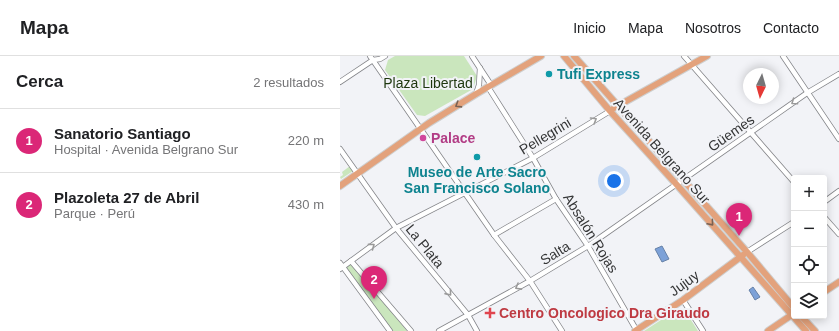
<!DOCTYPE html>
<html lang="es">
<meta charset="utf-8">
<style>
:root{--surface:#fff;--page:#f2f2f2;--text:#202124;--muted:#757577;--line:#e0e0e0;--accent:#db2777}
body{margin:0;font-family:Arial,sans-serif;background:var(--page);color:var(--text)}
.controls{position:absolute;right:12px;bottom:12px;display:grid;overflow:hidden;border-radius:4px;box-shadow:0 2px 10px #0003}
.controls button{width:36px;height:36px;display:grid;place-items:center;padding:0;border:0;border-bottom:1px solid var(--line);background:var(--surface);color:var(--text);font:20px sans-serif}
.compass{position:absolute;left:403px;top:12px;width:36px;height:36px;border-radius:50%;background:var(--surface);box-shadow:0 2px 10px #0003;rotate:185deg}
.you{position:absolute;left:274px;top:125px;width:14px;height:14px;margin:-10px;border:3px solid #fff;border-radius:50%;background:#1a73e8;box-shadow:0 0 0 6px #1a73e833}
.badge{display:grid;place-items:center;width:26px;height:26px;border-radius:50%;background:var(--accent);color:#fff;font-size:13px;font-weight:700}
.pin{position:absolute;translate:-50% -33px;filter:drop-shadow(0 1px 2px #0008)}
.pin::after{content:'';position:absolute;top:21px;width:14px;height:12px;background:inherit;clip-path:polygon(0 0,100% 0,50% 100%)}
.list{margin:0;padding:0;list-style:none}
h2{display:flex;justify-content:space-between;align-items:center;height:52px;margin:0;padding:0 16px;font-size:17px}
h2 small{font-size:13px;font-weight:400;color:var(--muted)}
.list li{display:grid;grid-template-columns:26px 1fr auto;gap:12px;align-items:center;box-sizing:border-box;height:64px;padding:0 16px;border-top:1px solid var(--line)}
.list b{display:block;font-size:15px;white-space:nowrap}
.list p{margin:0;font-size:13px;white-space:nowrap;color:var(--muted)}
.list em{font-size:13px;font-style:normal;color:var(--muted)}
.icon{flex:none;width:22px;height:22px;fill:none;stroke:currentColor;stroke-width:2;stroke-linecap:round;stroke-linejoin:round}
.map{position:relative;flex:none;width:499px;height:275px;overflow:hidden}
header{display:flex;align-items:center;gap:24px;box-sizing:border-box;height:56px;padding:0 20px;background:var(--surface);border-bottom:1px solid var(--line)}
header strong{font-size:19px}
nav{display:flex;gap:22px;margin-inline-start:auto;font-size:14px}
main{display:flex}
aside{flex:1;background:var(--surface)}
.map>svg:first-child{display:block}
.park{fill:#cae6bd}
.water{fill:#7ca1d8;stroke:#6681a7}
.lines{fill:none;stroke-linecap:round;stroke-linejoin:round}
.minor-casing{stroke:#848589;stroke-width:6}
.major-casing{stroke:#cecfcf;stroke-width:8}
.minor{stroke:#fff;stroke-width:4.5}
.major{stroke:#e3a27c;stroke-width:6}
.oneway{stroke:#9a9a9a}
.oneway2{stroke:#7a6152}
.culture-dot{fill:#0f9aa8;stroke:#f2f3f7;stroke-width:1.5}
.hotel-dot{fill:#d1479c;stroke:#f2f3f7;stroke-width:1.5}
.health-dot{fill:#e0444e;stroke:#f2f3f7;stroke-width:1.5}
.labels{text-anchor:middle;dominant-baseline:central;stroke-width:4;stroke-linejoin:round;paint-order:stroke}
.culture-label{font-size:14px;font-weight:bold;fill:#0d838f;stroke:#f2f3f7;text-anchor:start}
.park-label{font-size:14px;fill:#1e370e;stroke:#f2f3f7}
.street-label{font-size:14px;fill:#343536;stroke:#f2f3f7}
.hotel-label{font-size:14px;font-weight:bold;fill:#b23c85;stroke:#f2f3f7;text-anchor:start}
.health-label{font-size:14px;font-weight:bold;fill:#be3a42;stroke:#f2f3f7;text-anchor:start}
</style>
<header>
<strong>Mapa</strong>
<nav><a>Inicio</a><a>Mapa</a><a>Nosotros</a><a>Contacto</a></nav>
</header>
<main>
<aside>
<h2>Cerca<small>2 resultados</small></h2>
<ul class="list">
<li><span class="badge">1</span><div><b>Sanatorio Santiago</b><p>Hospital · Avenida Belgrano Sur</p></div><em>220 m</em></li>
<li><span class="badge">2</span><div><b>Plazoleta 27 de Abril</b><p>Parque · Perú</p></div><em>430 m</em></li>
</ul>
</aside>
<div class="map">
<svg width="499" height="275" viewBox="0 0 499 275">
<rect width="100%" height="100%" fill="#f2f3f7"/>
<g class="park">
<polygon points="55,0 124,0 137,20 133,33 85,60 77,59 45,14 48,4"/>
<polygon points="10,110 13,115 1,123 0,121 3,119 2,116"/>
<polygon points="13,206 67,275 49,275 5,210"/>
<polygon points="338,253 344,253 358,275 304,275"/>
</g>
<g class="water">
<polygon points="322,190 329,203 322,206 315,193"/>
<polygon points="413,231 420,241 415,244 409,234"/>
</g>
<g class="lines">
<defs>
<g id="minor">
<polyline points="30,0 154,179 190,225 222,275"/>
<polyline points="132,0 151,29"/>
<polyline points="344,0 454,126"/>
<polyline points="443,0 499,83"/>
<polyline points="0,26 33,4 40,3 45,0"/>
<polyline points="148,31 193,102 216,143 248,190 297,275"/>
<polyline points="136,38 139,29 140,12"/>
<polyline points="0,93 56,172 128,259 137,275"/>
<polyline points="484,146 499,135"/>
<polyline points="484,161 499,178"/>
<polyline points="154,179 216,143"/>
<polyline points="407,196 454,166"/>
<polyline points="11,205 71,275"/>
<polyline points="0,207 50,275"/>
<polyline points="0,213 56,172 193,102 270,55"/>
<polyline points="343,244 363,275"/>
<polyline points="99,275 190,225 248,190 467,37 499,18"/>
</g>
<g id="major">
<polyline points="224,0 270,55 337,129 466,275"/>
<polyline points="234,0 407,196 454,252"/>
<polyline points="274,52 367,0"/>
<polyline points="0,130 89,67 136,38 201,0"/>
<polyline points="484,236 499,226"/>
<polyline points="461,260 475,275"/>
<polyline points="295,275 343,244 403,199"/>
<polyline points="428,275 453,258"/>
</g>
</defs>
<use href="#minor" class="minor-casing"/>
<use href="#major" class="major-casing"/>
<use href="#minor" class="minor"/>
<use href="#major" class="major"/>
</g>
<defs><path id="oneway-chevron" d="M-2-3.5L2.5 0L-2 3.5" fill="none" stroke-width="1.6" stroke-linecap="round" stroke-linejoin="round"/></defs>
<g class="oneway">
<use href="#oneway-chevron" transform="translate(454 46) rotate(145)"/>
<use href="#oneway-chevron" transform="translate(254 64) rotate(-31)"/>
<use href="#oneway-chevron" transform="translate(32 190) rotate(-36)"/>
<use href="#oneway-chevron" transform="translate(178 231) rotate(151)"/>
<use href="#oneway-chevron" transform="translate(109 237) rotate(51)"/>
</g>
<g class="oneway2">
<use href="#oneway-chevron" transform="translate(118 49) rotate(148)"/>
<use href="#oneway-chevron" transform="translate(371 167) rotate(49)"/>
</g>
<g class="culture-dot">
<circle cx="209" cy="18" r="4"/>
<circle cx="137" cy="101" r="4"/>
</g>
<circle class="hotel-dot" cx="83" cy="82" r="4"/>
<path class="health-dot" d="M148 251h4v4h4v4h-4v4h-4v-4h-4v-4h4z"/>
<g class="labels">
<g class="culture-label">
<text x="217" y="18">Tufi Express</text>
<text x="137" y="116" text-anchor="middle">Museo de Arte Sacro<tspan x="137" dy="16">San Francisco Solano</tspan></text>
</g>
<g class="park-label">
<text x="88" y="27">Plaza Libertad</text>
</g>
<g class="street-label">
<text transform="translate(391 77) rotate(-35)">Güemes</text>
<text transform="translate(205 80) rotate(-31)">Pellegrini</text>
<text transform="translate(322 95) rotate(48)">Avenida Belgrano Sur</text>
<text transform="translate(251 177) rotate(58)">Absalón Rojas</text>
<text transform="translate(85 190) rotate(51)">La Plata</text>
<text transform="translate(215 197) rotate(-31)">Salta</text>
<text transform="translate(344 227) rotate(-36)">Jujuy</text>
</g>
<g class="hotel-label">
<text x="91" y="82">Palace</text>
</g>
<g class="health-label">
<text x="159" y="257">Centro Oncologico Dra Giraudo</text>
</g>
</g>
</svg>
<div class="controls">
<button>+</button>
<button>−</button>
<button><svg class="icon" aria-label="locate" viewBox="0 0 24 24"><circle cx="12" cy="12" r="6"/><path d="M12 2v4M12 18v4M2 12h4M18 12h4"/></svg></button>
<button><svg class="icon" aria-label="layers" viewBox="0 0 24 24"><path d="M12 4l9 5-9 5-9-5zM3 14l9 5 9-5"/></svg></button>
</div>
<svg class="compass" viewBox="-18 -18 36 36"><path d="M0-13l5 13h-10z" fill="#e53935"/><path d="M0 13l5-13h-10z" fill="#757577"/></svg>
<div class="you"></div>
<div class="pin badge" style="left:399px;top:180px">1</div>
<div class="pin badge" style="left:34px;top:243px">2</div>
</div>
</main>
